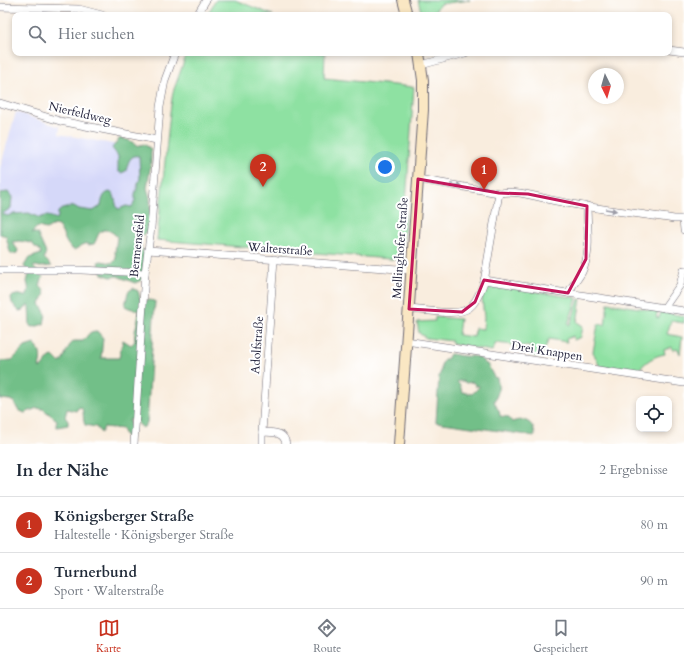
<!DOCTYPE html>
<html lang="de">
<meta charset="utf-8">
<style>
:root{--surface:#fff;--page:#f2f2f3;--text:#1f2937;--muted:#747a83;--line:#e0e1e3;--accent:#c8321e}
body{margin:0;font-family:Cardo,serif;background:var(--page);color:var(--text)}
.controls{position:absolute;right:12px;bottom:12px;display:grid;overflow:hidden;border-radius:8px;box-shadow:0 2px 6px #0003}
.controls button{width:36px;height:36px;display:grid;place-items:center;padding:0;border:0;border-bottom:1px solid var(--line);background:var(--surface);color:var(--text);font:20px sans-serif}
.compass{position:absolute;left:588px;top:68px;width:36px;height:36px;border-radius:50%;background:var(--surface);box-shadow:0 2px 6px #0003;rotate:175deg}
.you{position:absolute;left:385px;top:167px;width:14px;height:14px;margin:-10px;border:3px solid #fff;border-radius:50%;background:#1a73e8;box-shadow:0 0 0 6px #1a73e833}
.badge{display:grid;place-items:center;width:26px;height:26px;border-radius:50%;background:var(--accent);color:#fff;font-size:13px;font-weight:700}
.pin{position:absolute;translate:-50% -33px;filter:drop-shadow(0 1px 2px #0008)}
.pin::after{content:'';position:absolute;top:21px;width:14px;height:12px;background:inherit;clip-path:polygon(0 0,100% 0,50% 100%)}
.list{margin:0;padding:0;list-style:none}
h2{display:flex;justify-content:space-between;align-items:center;height:52px;margin:0;padding:0 16px;font-size:17px}
h2 small{font-size:13px;font-weight:400;color:var(--muted)}
.list li{display:grid;grid-template-columns:26px 1fr auto;gap:12px;align-items:center;box-sizing:border-box;height:56px;padding:0 16px;border-top:1px solid var(--line)}
.list b{display:block;font-size:15px;white-space:nowrap}
.list p{margin:0;font-size:13px;white-space:nowrap;color:var(--muted)}
.list em{font-size:13px;font-style:normal;color:var(--muted)}
.icon{flex:none;width:22px;height:22px;fill:none;stroke:currentColor;stroke-width:2;stroke-linecap:round;stroke-linejoin:round}
.map{position:relative;flex:none;width:684px;height:444px;overflow:hidden}
.search{position:absolute;background:var(--surface);box-shadow:0 2px 6px #0003;left:12px;right:12px;top:12px;height:44px;display:flex;align-items:center;gap:10px;box-sizing:border-box;padding:0 14px;border-radius:8px;color:var(--muted);font-size:15px}
.sheet{height:164px;background:var(--surface)}
nav{display:flex;justify-content:space-around;align-items:center;box-sizing:border-box;height:56px;border-top:1px solid var(--line);background:var(--surface);font-size:11px;color:var(--muted)}
nav a{display:grid;justify-items:center;gap:2px}
nav .on{color:var(--accent)}
.map>svg:first-child{display:block}
.built{fill:#d5d8f9}
.green{fill:#8ee1a2;stroke:#58826e}
.forest{fill:#72bf88;stroke:#4a7062;fill-rule:evenodd}
.lines{fill:none;stroke-linecap:round;stroke-linejoin:round}
.street-casing{stroke:#6d6974;stroke-width:8}
.secondary-casing{stroke:#6d6974;stroke-width:12}
.street{stroke:#fff;stroke-width:7}
.secondary{stroke:#fae7c3;stroke-width:10}
.oneway{fill:#9c9ca7}
.marked{fill:none;stroke:#c2185b;stroke-width:3;stroke-linejoin:round}
.labels{text-anchor:middle;dominant-baseline:central;stroke-width:4;stroke-linejoin:round;paint-order:stroke}
.street-label{font-size:12px;fill:#22223b;stroke:#fff}
</style>
<div class="map">
<svg width="684" height="444" viewBox="0 0 684 444">
<rect width="100%" height="100%" fill="#fff"/>
<filter id="ink" filterUnits="userSpaceOnUse"><feTurbulence type="fractalNoise" baseFrequency=".025" numOctaves="2"/><feDisplacementMap in="SourceGraphic" scale="8" xChannelSelector="R" yChannelSelector="G"/><feConvolveMatrix kernelMatrix="1 2 1 2 8 2 1 2 1" color-interpolation-filters="sRGB"/></filter>
<filter id="wash" filterUnits="userSpaceOnUse"><feTurbulence type="fractalNoise" baseFrequency=".012" numOctaves="4" result="noise"/><feDisplacementMap in="SourceGraphic" scale="16" xChannelSelector="R" yChannelSelector="G"/><feGaussianBlur stdDeviation="0.9" result="paint"/><feColorMatrix in="noise" values="0 0 0 0 0 0 0 0 0 0 0 0 0 0 0 0 0 1.4 0 .05"/><feComposite in="paint" operator="in"/></filter>
<g filter="url(#wash)">
<rect width="100%" height="100%" fill="#f9edde"/>
<polygon class="built" points="16,112 60,127 59,134 140,149 145,152 137,227 0,224 0,168"/>
<g class="green">
<polygon points="216,0 235,0 273,15 207,15"/>
<polygon points="418,0 470,0 440,4 433,14 422,15"/>
<polygon points="187,53 325,53 324,78 414,87 402,260 157,240 170,112 173,92"/>
<polygon points="487,284 577,298 568,324 570,325 579,299 581,299 577,322 583,326 581,337 574,340 573,336 566,339 567,342 549,339 541,357 532,356 531,347 496,343 492,351 452,344 452,341 426,338 419,333 417,322 435,321 435,317 460,319 458,335 474,337 475,328 483,329 484,317 482,298"/>
<path d="M608,303L658,311L656,317L659,318L661,312L684,316V323L671,321L667,334L682,337L680,354L678,349L673,350L672,347L664,350L665,354C653,356 645,362 637,372L600,367L593,352L598,324L605,325Z"/>
</g>
<g class="forest">
<path d="M120,138C127,140 132,140 136,146L144,144L151,149V163L147,188L150,198L151,228C147,233 142,234 139,239L141,248L145,255L142,280L135,283L117,276L111,277L102,274L98,262L101,261L112,263L116,259L115,252L117,237C113,232 106,227 100,232C98,234 96,241 94,244L88,245L86,243L74,250C65,246 64,233 58,226L54,225L46,229C37,227 38,225 32,233H37L46,253L44,258L52,266L40,267L36,266L33,267L43,277L40,286C48,294 44,295 40,304L46,314L44,324L34,327L30,326L29,304L24,310L19,311L12,303L11,297C17,294 20,294 26,297C29,292 29,288 27,282L29,274L24,266L29,258L41,254L40,250L35,247L32,243L19,241L12,242L18,250L17,253L12,254L10,252L6,236L0,234V193L8,192L12,197L11,208L2,214L8,216L12,214L29,213L40,218C46,214 51,217 57,219L58,216V212L62,209L74,206L79,209L93,211L101,206C102,200 103,193 110,192L114,195L117,208L119,209L126,206L132,207L135,200V194L140,178L139,156C129,154 128,164 126,171L121,173L118,171V156L112,148Z"/>
<path d="M133,288L138,291L141,301L149,300L155,301L147,423L143,428L133,419L129,420L131,430L129,437L125,436L122,429L104,427L101,433L96,427L85,425C82,418 85,413 81,407L78,408L76,411L67,409L65,417L68,421V425L57,427L56,425L57,420L43,409L37,408L25,413L18,410L14,402L10,400L0,399V361L12,360L25,347L34,344C41,350 42,358 39,367L41,368L50,357L53,356L60,363C67,355 66,347 74,341H83C88,336 88,331 97,331L103,338L101,358H119L123,340L131,345L135,341C133,331 139,321 139,311C134,309 130,309 125,306L128,292Z"/>
<path d="M450,354C455,354 459,356 463,356C472,357 480,354 484,363L487,364L494,377L497,378C499,387 499,393 494,401L497,408L499,410L500,416L508,417L512,422C525,417 534,422 535,436L436,422L439,377L441,371V366L444,359H447ZM459,381H463L466,383L473,382L476,387L478,385L479,387L472,394L462,392L460,385L457,382Z"/>
</g>
</g>
<g filter="url(#ink)">
<g class="lines">
<defs>
<g id="street">
<polyline points="0,7 79,9 102,15"/>
<polyline points="197,15 206,0"/>
<polyline points="669,50 684,52"/>
<polyline points="421,65 465,53"/>
<polyline points="0,103 60,121 157,140"/>
<path d="M418,179L499,193C519,190 537,197 556,201C595,209 635,213 674,219H684"/>
<polyline points="683,219 684,230"/>
<polyline points="148,250 411,270"/>
<path d="M274,259L262,432C273,433 284,431 286,444"/>
<polyline points="0,270 81,270 145,273"/>
<polyline points="484,280 684,311"/>
<path d="M568,293C572,286 578,279 582,272C592,252 587,227 587,206"/>
<polyline points="664,308 680,285 684,270"/>
<path d="M409,309C419,310 430,311 440,312C468,315 475,308 484,282L499,193"/>
<polyline points="406,341 684,383"/>
<polyline points="134,444 145,273 151,228 160,107 165,80 175,53"/>
<polyline points="262,444 262,432"/>
</g>
<g id="secondary">
<polyline points="403,0 407,15"/>
<polyline points="399,444 423,110 423,80 419,53"/>
</g>
</defs>
<use href="#street" class="street-casing"/>
<use href="#secondary" class="secondary-casing"/>
<use href="#street" class="street"/>
<use href="#secondary" class="secondary"/>
</g>
<defs><path id="oneway-solid" d="M-6-.8H1V-3.2L6.5 0L1 3.2V.8H-6Z"/></defs>
<g class="oneway">
<use href="#oneway-solid" transform="translate(456 185) rotate(10)"/>
<use href="#oneway-solid" transform="translate(611 210) rotate(9)"/>
</g>
</g>
<path class="marked" d="M418,179L499,193L528,194L587,206L586,259L568,293L484,280L475,302L462,312L409,309Z"/>
<g class="labels">
<g class="street-label">
<text transform="translate(80 113) rotate(13)">Nierfeldweg</text>
<text transform="translate(137 246) rotate(-84)">Bermensfeld</text>
<text transform="translate(400 248) rotate(-86)">Mellinghofer Straße</text>
<text transform="translate(280 249) rotate(4)">Walterstraße</text>
<text transform="translate(257 345) rotate(-86)">Adolfstraße</text>
<text transform="translate(547 351) rotate(9)">Drei Knappen</text>
</g>
</g>
</svg>
<div class="controls">
<button><svg class="icon" aria-label="locate" viewBox="0 0 24 24"><circle cx="12" cy="12" r="6"/><path d="M12 2v4M12 18v4M2 12h4M18 12h4"/></svg></button>
</div>
<svg class="compass" viewBox="-18 -18 36 36"><path d="M0-13l5 13h-10z" fill="#e53935"/><path d="M0 13l5-13h-10z" fill="#747a83"/></svg>
<div class="you"></div>
<div class="pin badge" style="left:484px;top:190px">1</div>
<div class="pin badge" style="left:263px;top:187px">2</div>
<div class="search"><svg class="icon" aria-label="search" viewBox="0 0 24 24"><circle cx="10" cy="10" r="6"/><path d="M15 15l6 6"/></svg>Hier suchen</div>
</div>
<section class="sheet">
<h2>In der Nähe<small>2 Ergebnisse</small></h2>
<ul class="list">
<li><span class="badge">1</span><div><b>Königsberger Straße</b><p>Haltestelle · Königsberger Straße</p></div><em>80 m</em></li>
<li><span class="badge">2</span><div><b>Turnerbund</b><p>Sport · Walterstraße</p></div><em>90 m</em></li>
</ul>
</section>
<nav>
<a class="on"><svg class="icon" aria-label="map" viewBox="0 0 24 24"><path d="M3 6l6-2 6 2 6-2v14l-6 2-6-2-6 2zM9 4v14M15 6v14"/></svg>Karte</a>
<a><svg class="icon" aria-label="directions" viewBox="0 0 24 24"><path d="M12 3l9 9-9 9-9-9zM9 14v-3h6M13 9l2 2-2 2"/></svg>Route</a>
<a><svg class="icon" aria-label="saved" viewBox="0 0 24 24"><path d="M7 4h10v16l-5-4-5 4z"/></svg>Gespeichert</a>
</nav>
